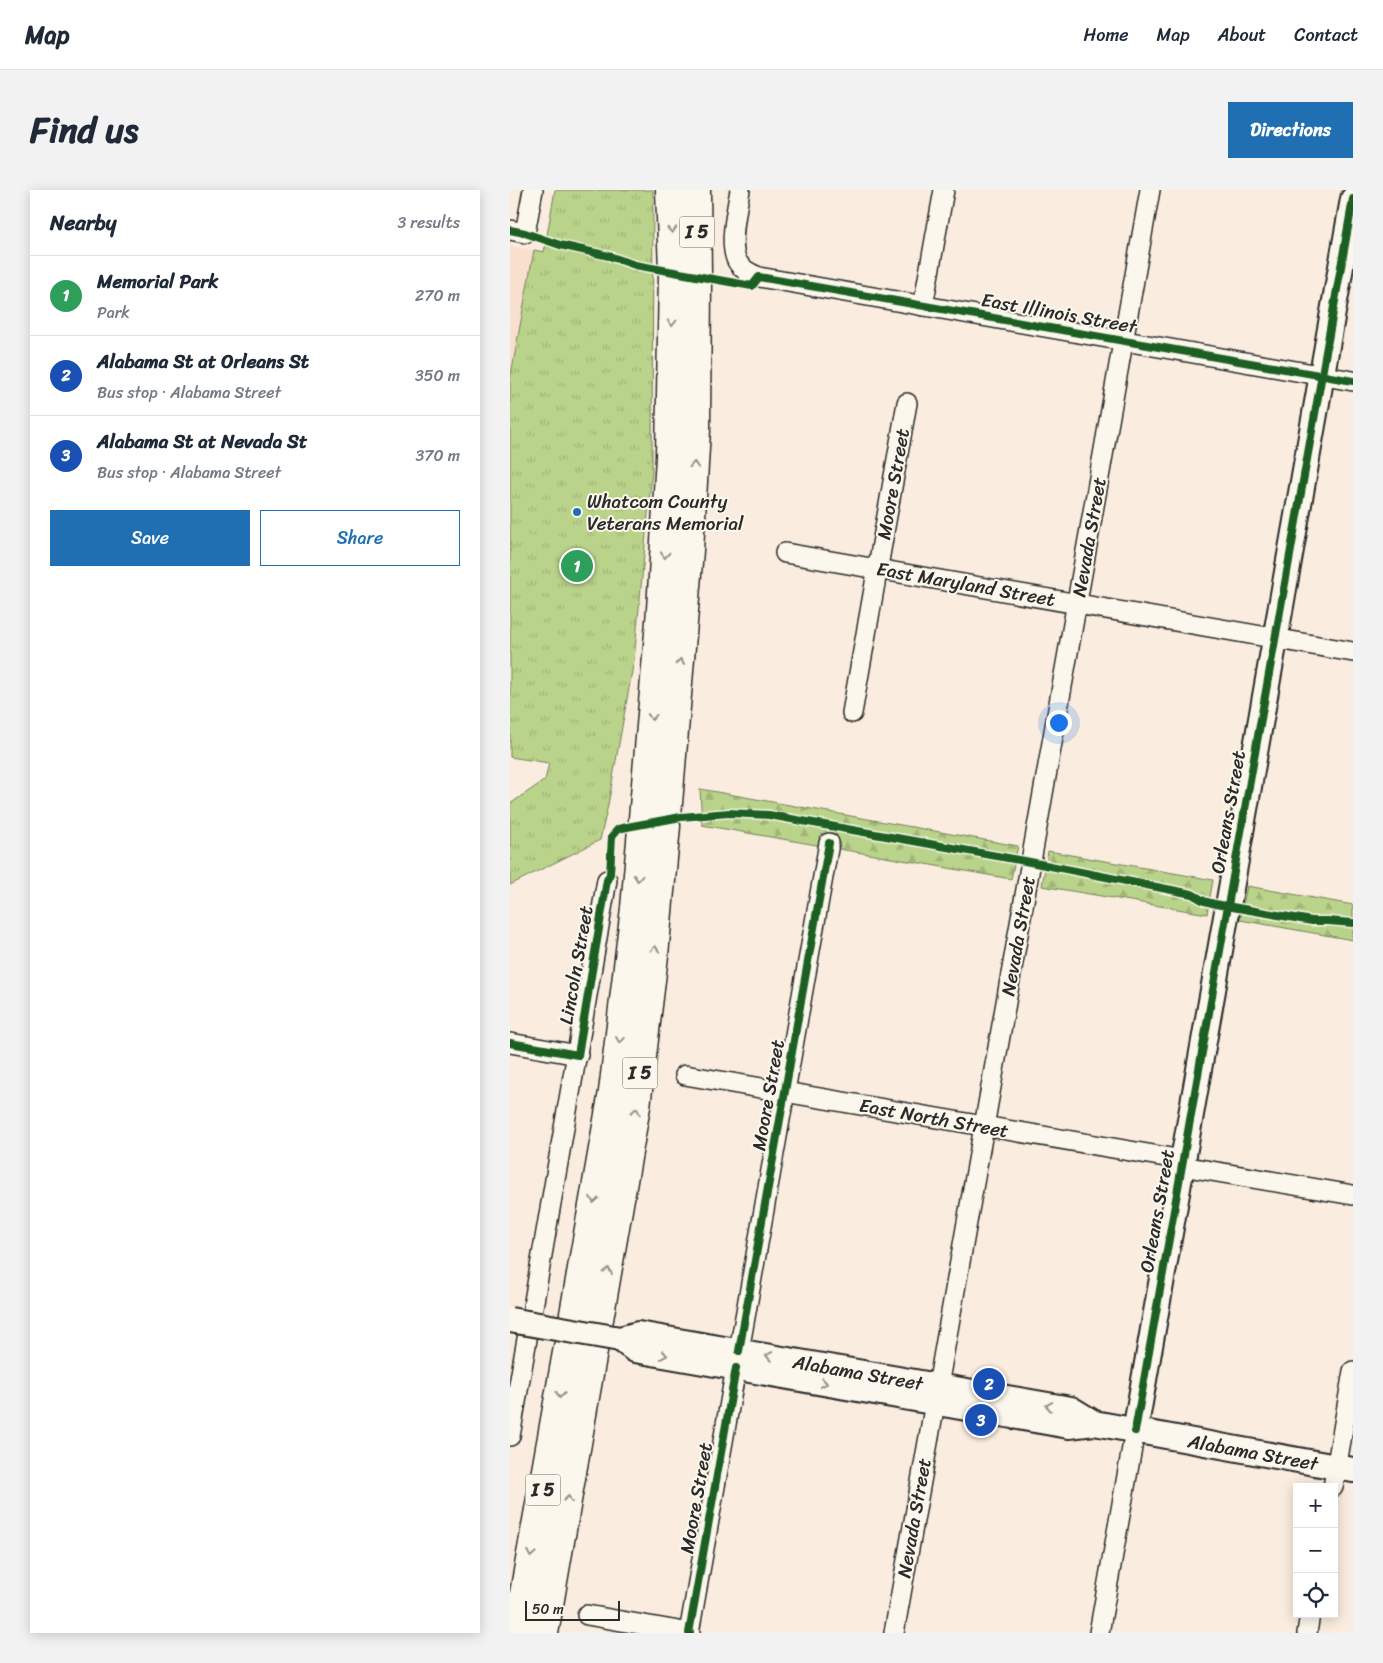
<!DOCTYPE html>
<meta charset="utf-8">
<style>
:root{--surface:#fff;--page:#f2f2f3;--text:#1f2937;--muted:#747a83;--line:#e0e1e3;--accent:#1f6fb2}
body{margin:0;font-family:Sriracha,sans-serif;background:var(--page);color:var(--text)}
.controls{position:absolute;right:15px;bottom:15px;display:grid;overflow:hidden;border-radius:0px;box-shadow:0 2px 12px #0003}
.controls button{width:45px;height:45px;display:grid;place-items:center;padding:0;border:0;border-bottom:1px solid var(--line);background:var(--surface);color:var(--text);font:25px sans-serif}
.scale{position:absolute;left:15px;bottom:12px;width:95px;box-sizing:border-box;padding-left:5px;border:2px solid #2b2b2b;border-top:0;font-size:14px;line-height:18px;white-space:nowrap;color:#2b2b2b;-webkit-text-stroke:4px #fbf7ec;paint-order:stroke}
.you{position:absolute;left:548px;top:532px;width:18px;height:18px;margin:-12px;border:4px solid #fff;border-radius:50%;background:#1a73e8;box-shadow:0 0 0 8px #1a73e833}
.badge{display:grid;place-items:center;width:32px;height:32px;border-radius:50%;background:var(--accent);color:#fff;font-size:16px;font-weight:700}
.pin{position:absolute;translate:-50% -50%;border:2px solid #fff;box-shadow:0 1px 5px #0006}
.list{margin:0;padding:0;list-style:none}
h2{display:flex;justify-content:space-between;align-items:center;height:65px;margin:0;padding:0 20px;font-size:21px}
h2 small{font-size:16px;font-weight:400;color:var(--muted)}
.list li{display:grid;grid-template-columns:32px 1fr auto;gap:15px;align-items:center;box-sizing:border-box;height:80px;padding:0 20px;border-top:1px solid var(--line)}
.list b{display:block;font-size:19px;white-space:nowrap}
.list p{margin:0;font-size:16px;white-space:nowrap;color:var(--muted)}
.list em{font-size:16px;font-style:normal;color:var(--muted)}
.actions{display:flex;gap:10px;padding:15px 20px}
.actions a{flex:1;padding:11px 0;border:1px solid var(--accent);border-radius:0px;text-align:center;font-size:18px;color:var(--accent)}
.actions .main{background:var(--accent);color:#fff}
.icon{flex:none;width:28px;height:28px;fill:none;stroke:currentColor;stroke-width:2;stroke-linecap:round;stroke-linejoin:round}
.map{position:relative;flex:none;width:843px;height:1443px;overflow:hidden;border-radius:0px}
header{display:flex;align-items:center;gap:30px;box-sizing:border-box;height:70px;padding:0 25px;background:var(--surface);border-bottom:1px solid var(--line)}
header strong{font-size:24px}
nav{display:flex;gap:28px;margin-inline-start:auto;font-size:18px}
.intro{display:flex;align-items:center;justify-content:space-between;box-sizing:border-box;height:120px;padding:0 30px}
h1{margin:0;font-size:35px}
.button{padding:12px 22px;border-radius:0px;background:var(--accent);color:#fff;font-size:18px;font-weight:700}
main{display:flex;gap:30px;padding:0 30px}
aside{flex:1;background:var(--surface);border-radius:0px;box-shadow:0 2px 12px #0003}
.map>svg:first-child{display:block}
.built{fill:#f9dfce}
.forest{fill:url(#forest-firs);stroke:#727f5a}
.park{fill:url(#park-tufts);stroke:#727f5a}
.lines{fill:none;stroke-linecap:round;stroke-linejoin:round}
.minor-casing{stroke:#2b2b2b;stroke-width:22}
.major-casing{stroke:#2b2b2b;stroke-width:28}
.highway-casing{stroke:#2b2b2b;stroke-width:31}
.minor{stroke:#fbf7ec;stroke-width:19}
.major{stroke:#fbf7ec;stroke-width:24}
.highway{stroke:#fbf7ec;stroke-width:28}
.major-bridge-casing{stroke:#2b2b2b;stroke-width:28;stroke-linecap:butt}
.major-bridge{stroke:#fbf7ec;stroke-width:24}
.cycleway-casing{stroke:#fbf7ec;stroke-width:11}
.cycleway{stroke:#1b5e20;stroke-width:8}
.oneway{stroke:#93918c}
.poi-dot{fill:#1f6fb2;stroke:#fbf7ec;stroke-width:2}
.labels{text-anchor:middle;dominant-baseline:central;stroke-width:4;stroke-linejoin:round;paint-order:stroke}
.shield{fill:#fbf7ec;stroke:#696865;stroke-width:1}
.shield-label{font-size:18px;font-weight:bold;fill:#2b2b2b}
.street-label{font-size:19px;fill:#2b2b2b;stroke:#fbf7ec}
.poi-label{font-size:19px;fill:#2b2b2b;stroke:#fbf7ec;text-anchor:start}
</style>
<header>
<strong>Map</strong>
<nav><a>Home</a><a>Map</a><a>About</a><a>Contact</a></nav>
</header>
<div class="intro"><h1>Find us</h1><a class="button">Directions</a></div>
<main>
<aside>
<h2>Nearby<small>3 results</small></h2>
<ul class="list">
<li><span class="badge" style="background:#2e9e5b">1</span><div><b>Memorial Park</b><p>Park</p></div><em>270 m</em></li>
<li><span class="badge" style="background:#1a4fb4">2</span><div><b>Alabama St at Orleans St</b><p>Bus stop · Alabama Street</p></div><em>350 m</em></li>
<li><span class="badge" style="background:#1a4fb4">3</span><div><b>Alabama St at Nevada St</b><p>Bus stop · Alabama Street</p></div><em>370 m</em></li>
</ul>
<div class="actions"><a class="main">Save</a><a>Share</a></div>
</aside>
<div class="map">
<svg width="843" height="1443" viewBox="0 0 843 1443">
<defs>
<pattern id="forest-firs" width="22" height="20" patternUnits="userSpaceOnUse" patternTransform="scale(1.25)"><rect width="22" height="20" fill="#bad38a"/><path d="M5 1l3.5 6h-7zM16 11l3.5 6h-7z" fill="#a0b577"/></pattern>
<pattern id="park-tufts" width="24" height="20" patternUnits="userSpaceOnUse" patternTransform="scale(1.25)"><rect width="24" height="20" fill="#bad38a"/><path d="M3 7l-1-3M5 7V3M7 7l1-3M15 17l-1-3M17 17v-4M19 17l1-3" fill="none" stroke="#a0b577"/></pattern>
</defs>
<rect width="100%" height="100%" fill="#faecde"/>
<filter id="ink" filterUnits="userSpaceOnUse"><feTurbulence type="fractalNoise" baseFrequency=".02" numOctaves="2"/><feDisplacementMap in="SourceGraphic" scale="10" xChannelSelector="R" yChannelSelector="G"/><feConvolveMatrix kernelMatrix="1 2 1 2 8 2 1 2 1" color-interpolation-filters="sRGB"/></filter>
<g filter="url(#ink)">
<polygon class="built" points="0,56 24,60 0,190"/>
<g class="forest">
<polygon points="190,599 508,656 501,689 192,635"/>
<polygon points="538,661 703,690 697,724 532,696"/>
<polygon points="737,696 843,715 843,750 730,730"/>
</g>
<polygon class="park" points="45,0 143,0 142,282 124,470 98,615 90,650 0,695 0,614 35,590 39,573 0,567 0,190 24,60 34,62"/>
<g class="lines">
<defs>
<g id="minor">
<path d="M230,0C227,19 217,59 229,74C234,81 241,84 249,87L843,191"/>
<polyline points="0,40 15,43 23,0"/>
<polyline points="413,116 434,0"/>
<polyline points="275,363 843,462"/>
<polyline points="342,523 397,213"/>
<polyline points="0,853 68,865"/>
<polyline points="175,885 673,970"/>
<polyline points="672,976 843,1005"/>
<polyline points="23,1117 97,690"/>
<polyline points="229,1161 319,653"/>
<polyline points="428,1196 640,0"/>
<polyline points="0,1246 17,1149"/>
<polyline points="823,1297 843,1181"/>
<polyline points="77,1425 180,1443"/>
<polyline points="179,1443 226,1178"/>
<polyline points="384,1443 425,1213"/>
<polyline points="589,1443 625,1241"/>
<polyline points="797,1443 800,1424"/>
</g>
<g id="major">
<path id="s1" d="M110,1149L125,1160L559,1236L584,1233L843,1280"/>
<path id="s2" d="M110,1149L128,1144L561,1219L584,1233"/>
<polyline points="625,1241 843,9"/>
</g>
<g id="highway">
<polyline points="160,0 163,80"/>
<polyline points="186,0 187,84"/>
<polyline points="157,625 179,360 186,240 187,88"/>
<polyline points="133,629 151,420 160,267 163,84"/>
<polyline points="64,1124 103,902 125,718 132,640"/>
<polyline points="89,1129 126,916 144,765 156,636"/>
<polyline points="7,1443 58,1157"/>
<polyline points="34,1443 83,1161"/>
</g>
</defs>
<use href="#minor" class="minor-casing"/>
<use href="#major" class="major-casing"/>
<use href="#highway" class="highway-casing"/>
<use href="#minor" class="minor"/>
<use href="#major" class="major"/>
<use href="#highway" class="highway"/>
<defs>
<polyline id="major-bridge" points="0,1130 110,1149"/>
</defs>
<use href="#major-bridge" class="major-bridge-casing"/>
<use href="#major-bridge" class="major-bridge"/>
<defs>
<g id="cycleway">
<polyline points="0,40 15,43 50,55 99,66 125,75 242,96 249,87 843,191"/>
<polyline points="0,853 68,865 97,690 100,684 102,646 108,639 117,637 171,627 219,623 259,625 515,671 682,704 694,711 705,714 802,731 818,731 843,733"/>
<polyline points="229,1161 319,653"/>
<polyline points="625,1241 843,9"/>
<polyline points="180,1443 179,1443 226,1178"/>
</g>
</defs>
<use href="#cycleway" class="cycleway-casing"/>
<use href="#cycleway" class="cycleway"/>
</g>
<defs><path id="oneway-chevron" d="M-2-3.5L2.5 0L-2 3.5" fill="none" stroke-width="1.6" stroke-linecap="round" stroke-linejoin="round" transform="scale(1.25)"/></defs>
<g class="oneway">
<use href="#oneway-chevron" transform="translate(162 40) rotate(87)"/>
<use href="#oneway-chevron" transform="translate(162 133) rotate(91)"/>
<use href="#oneway-chevron" transform="translate(184 275) rotate(-87)"/>
<use href="#oneway-chevron" transform="translate(155 365) rotate(93)"/>
<use href="#oneway-chevron" transform="translate(170 472) rotate(-85)"/>
<use href="#oneway-chevron" transform="translate(142 527) rotate(95)"/>
<use href="#oneway-chevron" transform="translate(128 688) rotate(95)"/>
<use href="#oneway-chevron" transform="translate(145 759) rotate(-85)"/>
<use href="#oneway-chevron" transform="translate(110 850) rotate(97)"/>
<use href="#oneway-chevron" transform="translate(126 921) rotate(-81)"/>
<use href="#oneway-chevron" transform="translate(84 1010) rotate(100)"/>
<use href="#oneway-chevron" transform="translate(98 1081) rotate(-80)"/>
<use href="#oneway-chevron" transform="translate(154 1165) rotate(10)"/>
<use href="#oneway-chevron" transform="translate(259 1166) rotate(-170)"/>
<use href="#oneway-chevron" transform="translate(314 1193) rotate(10)"/>
<use href="#oneway-chevron" transform="translate(50 1205) rotate(100)"/>
<use href="#oneway-chevron" transform="translate(539 1216) rotate(-170)"/>
<use href="#oneway-chevron" transform="translate(58 1309) rotate(-80)"/>
<use href="#oneway-chevron" transform="translate(21 1364) rotate(100)"/>
</g>
</g>
<circle class="poi-dot" cx="67" cy="322" r="5"/>
<g class="labels">
<g class="shield">
<rect x="169.5" y="26.5" width="35" height="31" rx="4"/>
<rect x="112.5" y="867.5" width="35" height="31" rx="4"/>
<rect x="15.5" y="1284.5" width="35" height="31" rx="4"/>
</g>
<g class="shield-label">
<text x="187" y="42">I 5</text>
<text x="130" y="883">I 5</text>
<text x="33" y="1300">I 5</text>
</g>
<g class="street-label">
<text transform="translate(549 123) rotate(10)">East Illinois Street</text>
<text transform="translate(383 294) rotate(-80)">Moore Street</text>
<text transform="translate(579 347) rotate(-80)">Nevada Street</text>
<text transform="translate(456 394) rotate(10)">East Maryland Street</text>
<text transform="translate(718 622) rotate(-80)">Orleans Street</text>
<text transform="translate(508 746) rotate(-80)">Nevada Street</text>
<text transform="translate(66 775) rotate(-80)">Lincoln Street</text>
<text transform="translate(258 905) rotate(-80)">Moore Street</text>
<text transform="translate(424 928) rotate(10)">East North Street</text>
<text transform="translate(647 1021) rotate(-80)">Orleans Street</text>
<text stroke="none"><textPath href="#s2" startOffset="242">Alabama Street</textPath></text>
<text stroke="none"><textPath href="#s1" startOffset="646">Alabama Street</textPath></text>
<text transform="translate(186 1308) rotate(-80)">Moore Street</text>
<text transform="translate(404 1328) rotate(-80)">Nevada Street</text>
</g>
<g class="poi-label">
<text x="77" y="311">Whatcom County<tspan x="77" dy="22">Veterans Memorial</tspan></text>
</g>
</g>
</svg>
<div class="controls">
<button>+</button>
<button>−</button>
<button><svg class="icon" aria-label="locate" viewBox="0 0 24 24"><circle cx="12" cy="12" r="6"/><path d="M12 2v4M12 18v4M2 12h4M18 12h4"/></svg></button>
</div>
<div class="scale">50 m</div>
<div class="you"></div>
<div class="pin badge" style="left:67px;top:376px;background:#2e9e5b">1</div>
<div class="pin badge" style="left:479px;top:1194px;background:#1a4fb4">2</div>
<div class="pin badge" style="left:471px;top:1230px;background:#1a4fb4">3</div>
</div>
</main>
